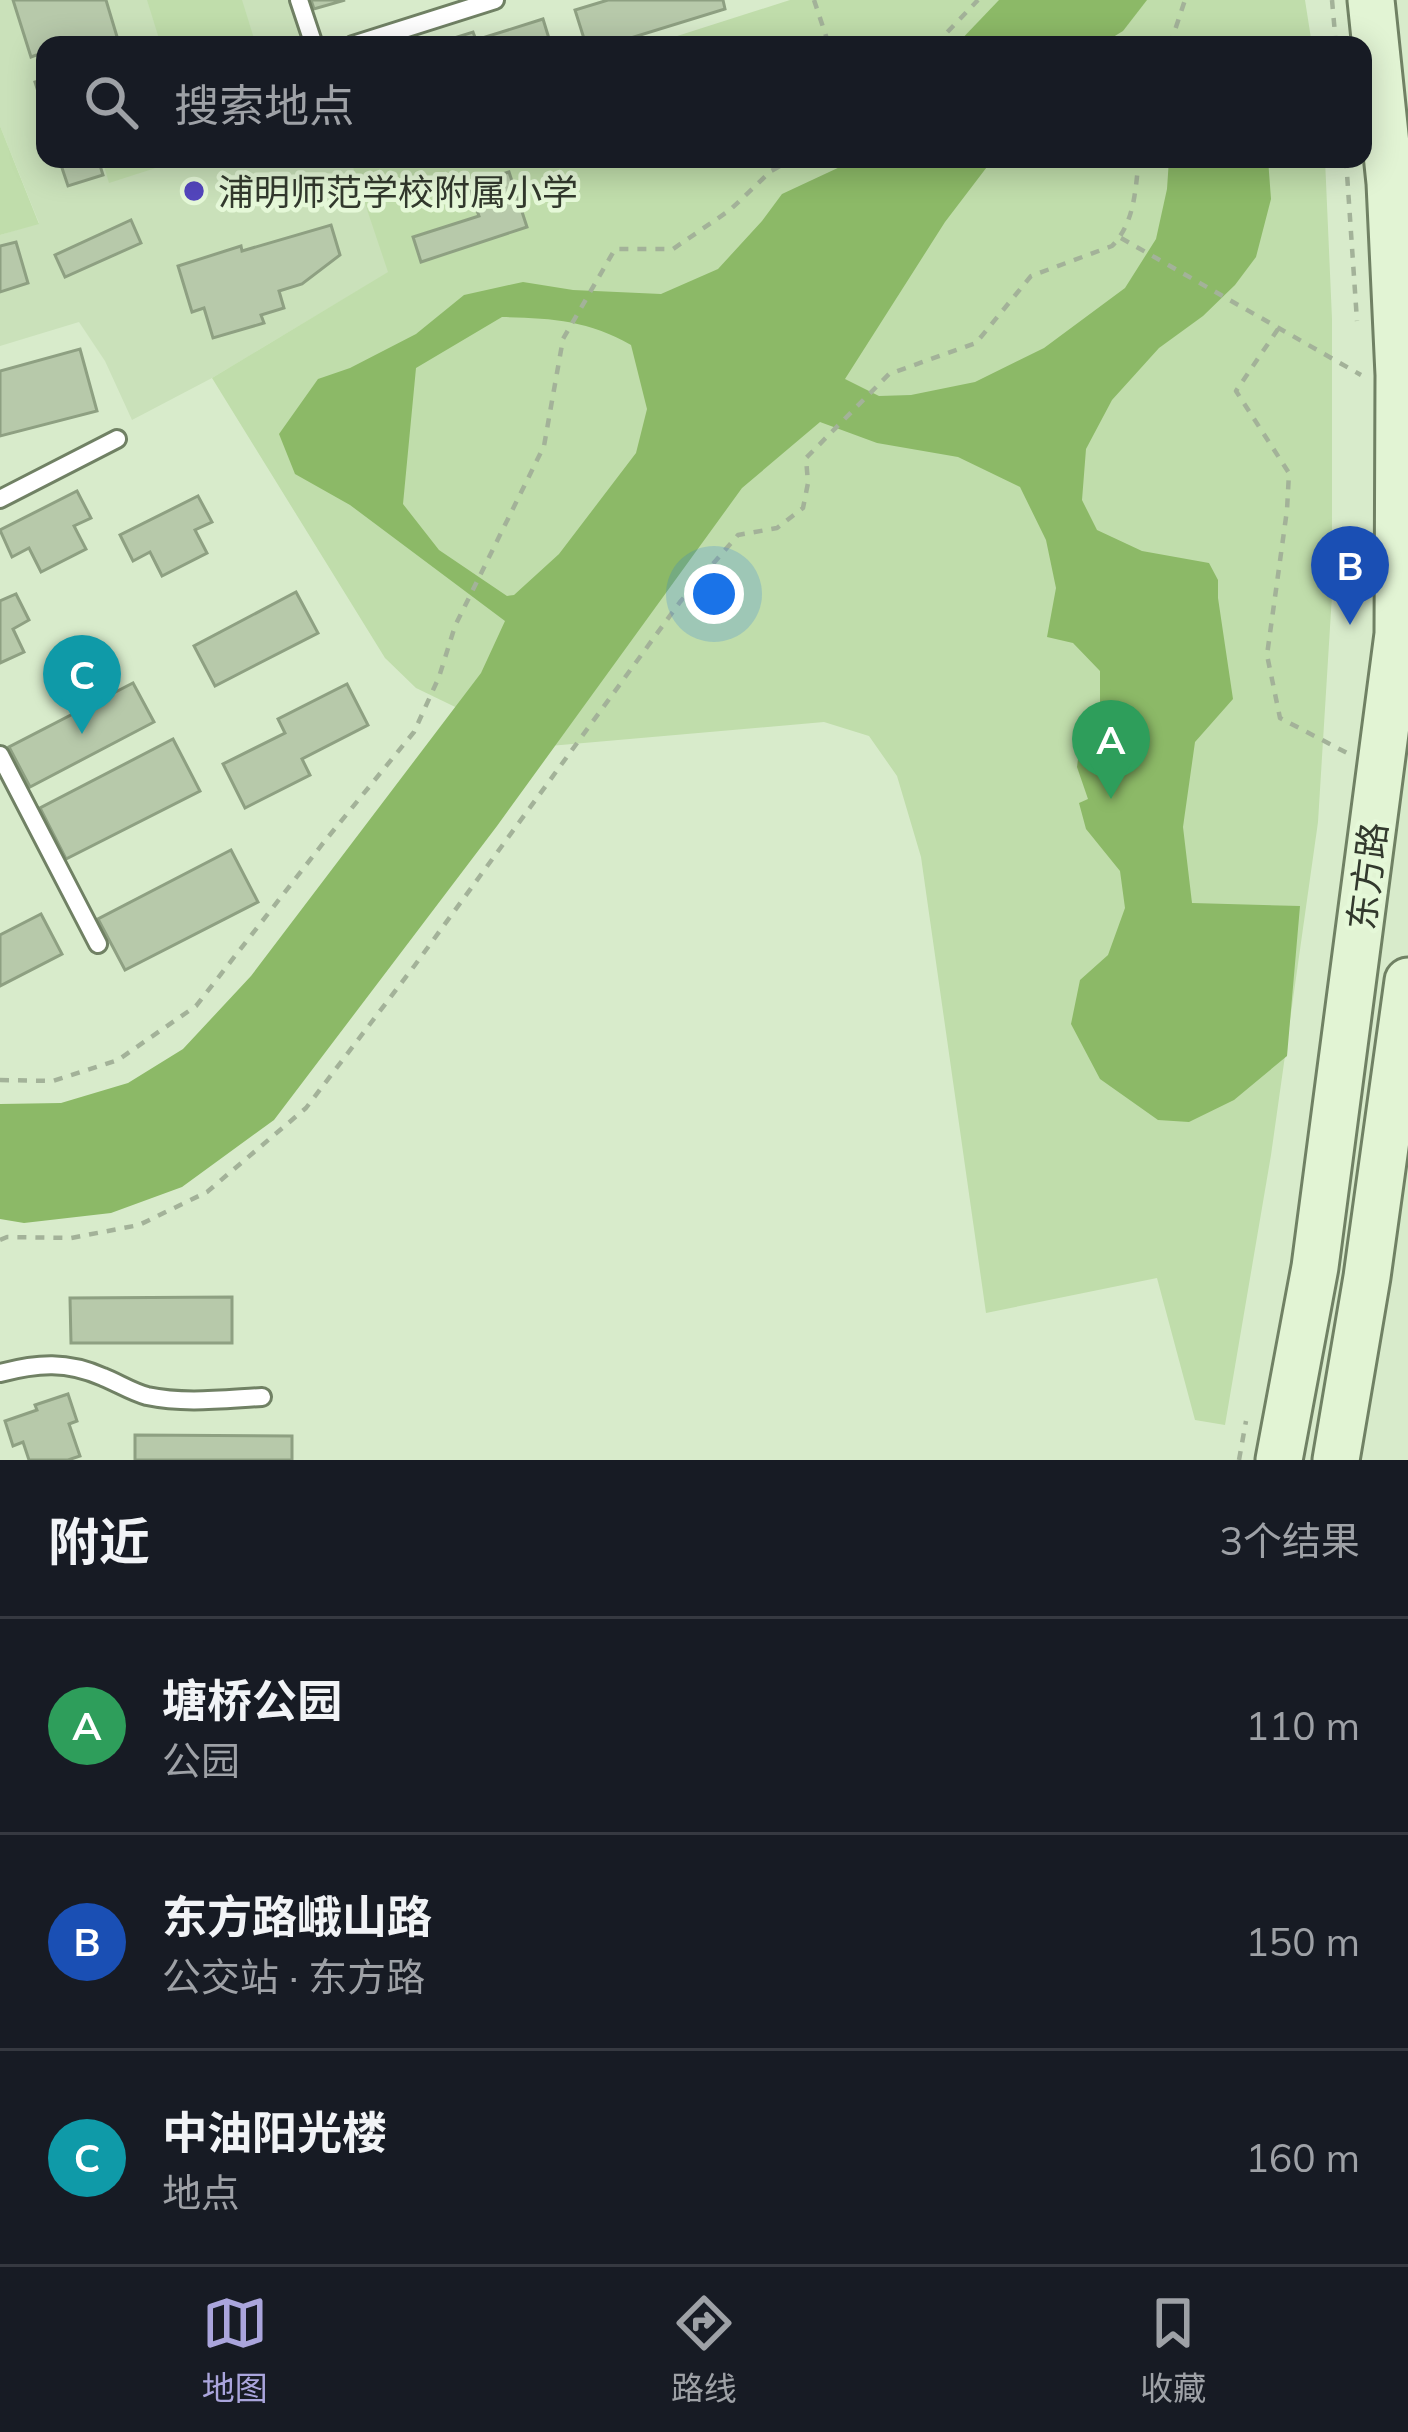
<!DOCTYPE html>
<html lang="zh">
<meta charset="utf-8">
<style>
:root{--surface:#171b24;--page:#242831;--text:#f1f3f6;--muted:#9ea1a6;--line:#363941;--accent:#aaa5dc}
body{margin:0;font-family:Mulish,"Noto Sans SC",sans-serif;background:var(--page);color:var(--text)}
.you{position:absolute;left:714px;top:594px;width:42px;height:42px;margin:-30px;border:9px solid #fff;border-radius:50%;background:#1a73e8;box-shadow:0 0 0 18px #1a73e833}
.badge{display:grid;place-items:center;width:78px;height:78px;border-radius:50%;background:var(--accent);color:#fff;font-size:39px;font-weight:700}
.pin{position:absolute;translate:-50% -99px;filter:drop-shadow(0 3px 6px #0008)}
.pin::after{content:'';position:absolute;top:63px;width:42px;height:36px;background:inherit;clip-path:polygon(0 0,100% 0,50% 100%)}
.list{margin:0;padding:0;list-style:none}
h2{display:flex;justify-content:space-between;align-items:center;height:156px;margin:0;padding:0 48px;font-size:51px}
h2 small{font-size:39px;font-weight:400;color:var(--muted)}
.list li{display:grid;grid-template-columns:78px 1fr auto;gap:36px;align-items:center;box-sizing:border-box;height:216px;padding:0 48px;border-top:3px solid var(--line)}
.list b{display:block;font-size:45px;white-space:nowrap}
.list p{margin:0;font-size:39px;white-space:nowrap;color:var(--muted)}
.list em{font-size:39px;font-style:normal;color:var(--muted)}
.icon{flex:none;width:66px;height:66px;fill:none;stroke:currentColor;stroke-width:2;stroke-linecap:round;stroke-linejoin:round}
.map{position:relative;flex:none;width:1408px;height:1460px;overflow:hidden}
.search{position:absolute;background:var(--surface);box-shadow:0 6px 30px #0003;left:36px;right:36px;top:36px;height:132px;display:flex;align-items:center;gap:30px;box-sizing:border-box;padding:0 42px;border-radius:24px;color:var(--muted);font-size:45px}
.sheet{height:804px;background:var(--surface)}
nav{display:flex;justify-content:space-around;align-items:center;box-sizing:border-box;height:168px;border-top:3px solid var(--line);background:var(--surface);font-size:33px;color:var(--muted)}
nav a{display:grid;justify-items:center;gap:6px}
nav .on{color:var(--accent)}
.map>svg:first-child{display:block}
.built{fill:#cae1ba}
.green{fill:#c0ddab}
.water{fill:#8cb967;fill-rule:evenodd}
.building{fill:#b7c9aa;stroke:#8ea082;stroke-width:3}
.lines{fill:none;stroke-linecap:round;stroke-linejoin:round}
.service-casing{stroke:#708164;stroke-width:22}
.secondary-casing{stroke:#708164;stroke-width:51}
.path{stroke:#a3b299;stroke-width:4.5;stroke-dasharray:9 9;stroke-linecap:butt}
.service{stroke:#fff;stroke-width:16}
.secondary{stroke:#e2f4d4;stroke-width:45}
.poi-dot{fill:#5346bd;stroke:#e5f8d8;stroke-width:4.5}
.labels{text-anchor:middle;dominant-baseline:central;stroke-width:9;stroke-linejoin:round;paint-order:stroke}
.poi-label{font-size:36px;fill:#32392d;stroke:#e5f8d8;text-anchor:start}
.street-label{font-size:36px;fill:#32392d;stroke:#e5f8d8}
</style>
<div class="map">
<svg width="1408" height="1460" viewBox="0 0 1408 1460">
<rect width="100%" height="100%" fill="#d8ebcb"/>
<polygon class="built" points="0,0 299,0 314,45 45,45 45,159 350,159 389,272 212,378 132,420 105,361 79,322 0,346 0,235 39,223 0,126"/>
<g class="green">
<polygon points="147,0 242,0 256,45 161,45"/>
<polygon points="790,0 1305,0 1312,45 649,45"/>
<polygon points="0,126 39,224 0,235"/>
<polygon points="102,159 166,159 168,164 109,183"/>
<polygon points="350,159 1325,159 1332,319 1332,595 1318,822 1271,1155 1225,1425 1195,1420 1157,1278 986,1313 921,857 897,776 869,736 824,722 538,747 416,688 385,658 212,378 388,272"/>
</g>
<g class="water">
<polygon points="999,0 1147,0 1123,31 1100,45 956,45"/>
<path d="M857,159H993L945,222L845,379L879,396L911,395L975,382L1044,348L1125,288L1156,239L1167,189L1169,159H1268L1271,199L1256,257L1235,285L1203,316L1159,348L1112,400L1086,449L1082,500L1097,530L1142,551L1209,563L1218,580V598L1233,699L1195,742L1183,827L1192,903L1300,906L1287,1056L1234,1100L1189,1122L1158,1120L1100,1079L1071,1024L1080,980L1108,955L1125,908L1120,871L1086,829L1079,803L1088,799L1077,767L1084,713L1100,712V671L1073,643L1047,637L1056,588L1046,540L1020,487L958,457L877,443L820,422L742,488L497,826L274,1120L182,1187L111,1213L24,1223L0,1219V1104L61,1103L128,1083L183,1049L251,976L481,673L505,621L350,505L295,474L279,434L318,379L350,368L416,334L464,295L523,282L573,290L661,294L718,269L762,221L782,194ZM502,317C550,318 588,320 631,345L647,409L636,453L559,554L514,595L507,596L439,550L403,504L416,368Z"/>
</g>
<g class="building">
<polygon points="13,0 106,0 118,40 102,45 45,45 45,52 31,57"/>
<polygon points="311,0 345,0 314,9"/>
<polygon points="608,0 723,0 725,9 608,45 586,45 575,10"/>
<polygon points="543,19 551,45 432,45 473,32 476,40"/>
<polygon points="45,79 45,114 35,82"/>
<polygon points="59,159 98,159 103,175 68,186"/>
<polygon points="509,172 527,227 421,262 413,237 479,216 468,185"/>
<polygon points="131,220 141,243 65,277 55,255"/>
<polygon points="331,225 340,255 302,284 279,291 284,308 261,315 264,323 213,338 204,308 192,312 178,266 241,246 242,251"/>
<polygon points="16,242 28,283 0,292 0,246"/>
<polygon points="80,349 97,411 0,436 0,371"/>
<polygon points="77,491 91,518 74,526 86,549 41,572 29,548 12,557 0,530"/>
<polygon points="198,496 212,522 195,530 207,553 162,576 150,552 133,561 120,535"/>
<polygon points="296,592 318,633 215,686 194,646"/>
<polygon points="16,594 29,620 13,629 24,652 0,663 0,601"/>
<polygon points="133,683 154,722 30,787 9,747"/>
<polygon points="347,684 368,725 302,759 310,775 245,808 223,764 285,733 278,719"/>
<polygon points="173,739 200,791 66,859 40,808"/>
<polygon points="231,850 258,902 125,970 98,919"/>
<polygon points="41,914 62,954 0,986 0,935"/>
<polygon points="232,1297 232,1343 71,1343 70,1298"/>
<polygon points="68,1394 77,1421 69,1424 80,1456 68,1460 29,1460 23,1442 13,1446 5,1421 37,1410 35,1405"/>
<polygon points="135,1435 292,1436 292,1460 135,1460"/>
</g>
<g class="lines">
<defs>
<g id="service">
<polyline points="299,0 314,45"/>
<polyline points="353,45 495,0"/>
<polyline points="0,499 117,439"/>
<polyline points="0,755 98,944"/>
<path d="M0,1373C38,1363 67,1361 103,1377C118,1383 132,1392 147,1396C185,1404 224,1399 262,1397"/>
</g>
<g id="secondary">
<polyline points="1279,1460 1315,1267 1398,634 1399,375 1390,183 1371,0"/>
<polyline points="1336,1460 1367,1277 1408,981"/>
</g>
</defs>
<use href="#service" class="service-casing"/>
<use href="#secondary" class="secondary-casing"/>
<g class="path">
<polyline points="814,0 829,45"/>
<polyline points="1332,0 1336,45"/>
<polyline points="935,45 978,0"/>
<polyline points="1170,45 1185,0"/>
<polyline points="1346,159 1357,321"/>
<polyline points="1121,238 1361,375"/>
<polyline points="1278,329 1236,391 1289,473 1287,510 1267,655 1280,718 1349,754"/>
<polyline points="0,1080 53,1081 118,1060 196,1006 324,842 414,732 439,677 455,626 544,446 563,339 615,249 673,249 730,210 771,171 793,159"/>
<path d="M0,1240L7,1237L71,1238L139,1225L207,1192L306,1108L415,965L680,602L738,535L777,528L803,508L808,483L806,458L889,374L976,343L1031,276L1112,246C1135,222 1135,191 1139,159"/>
<polyline points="1239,1460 1246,1421"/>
</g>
<use href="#service" class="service"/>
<use href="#secondary" class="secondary"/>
</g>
<circle class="poi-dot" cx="194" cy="191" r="12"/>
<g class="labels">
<g class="poi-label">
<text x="218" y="191">浦明师范学校附属小学</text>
</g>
<g class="street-label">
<text transform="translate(1367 876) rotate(-83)">东方路</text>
</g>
</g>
</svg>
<div class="you"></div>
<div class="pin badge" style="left:1111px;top:799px;background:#2e9e5b">A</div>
<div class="pin badge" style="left:1350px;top:625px;background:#1a4fb4">B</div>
<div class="pin badge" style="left:82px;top:734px;background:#0f9aa8">C</div>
<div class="search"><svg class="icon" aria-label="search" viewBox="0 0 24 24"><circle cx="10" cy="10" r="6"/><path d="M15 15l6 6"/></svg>搜索地点</div>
</div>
<section class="sheet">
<h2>附近<small>3个结果</small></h2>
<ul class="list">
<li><span class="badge" style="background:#2e9e5b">A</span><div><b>塘桥公园</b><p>公园</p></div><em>110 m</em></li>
<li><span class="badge" style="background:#1a4fb4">B</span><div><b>东方路峨山路</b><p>公交站 · 东方路</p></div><em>150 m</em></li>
<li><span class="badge" style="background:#0f9aa8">C</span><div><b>中油阳光楼</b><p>地点</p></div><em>160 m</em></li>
</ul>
</section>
<nav>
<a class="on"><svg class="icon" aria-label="map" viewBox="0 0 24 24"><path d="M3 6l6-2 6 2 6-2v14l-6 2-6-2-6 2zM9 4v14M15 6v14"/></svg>地图</a>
<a><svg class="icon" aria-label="directions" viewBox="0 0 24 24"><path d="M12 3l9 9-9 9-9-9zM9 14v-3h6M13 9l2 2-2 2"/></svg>路线</a>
<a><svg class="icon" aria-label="saved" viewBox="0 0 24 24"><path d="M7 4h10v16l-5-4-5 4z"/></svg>收藏</a>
</nav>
